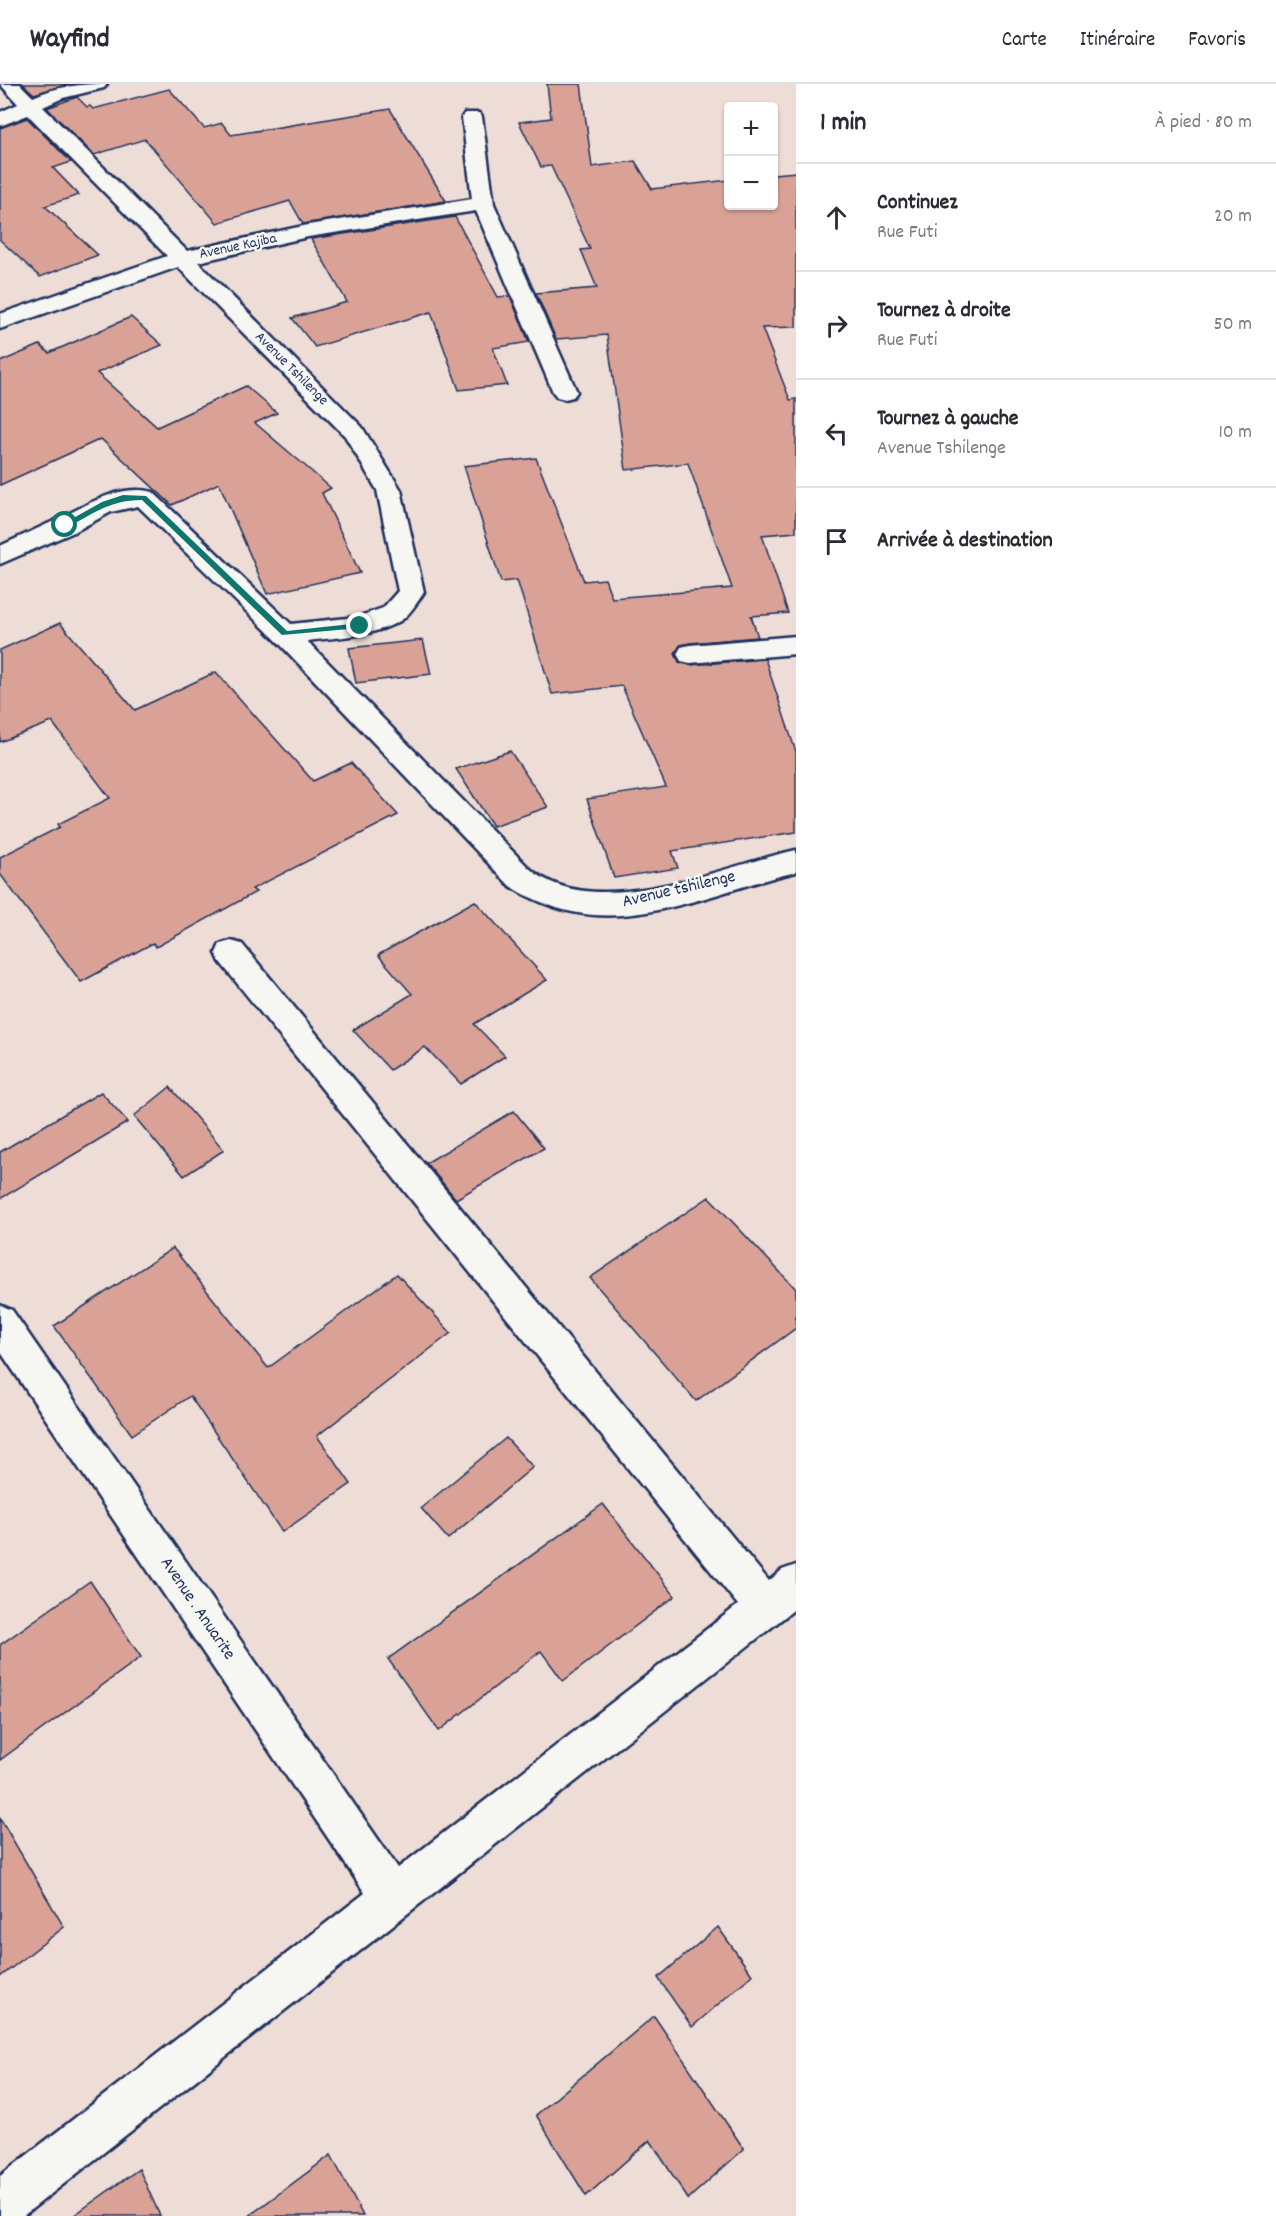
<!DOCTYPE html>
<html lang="fr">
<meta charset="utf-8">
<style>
:root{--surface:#fff;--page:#f2f2f3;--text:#2b2b33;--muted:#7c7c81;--line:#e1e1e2}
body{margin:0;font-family:Dekko,sans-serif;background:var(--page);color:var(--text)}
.controls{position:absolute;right:18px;top:18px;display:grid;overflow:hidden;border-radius:6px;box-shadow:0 2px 4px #0004}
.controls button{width:54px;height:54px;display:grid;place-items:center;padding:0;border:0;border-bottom:2px solid var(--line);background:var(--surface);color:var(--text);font:30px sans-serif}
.stop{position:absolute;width:18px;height:18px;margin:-14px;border:4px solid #0f766e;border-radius:50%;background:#fff}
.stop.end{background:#0f766e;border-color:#fff;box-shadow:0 2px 6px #0008}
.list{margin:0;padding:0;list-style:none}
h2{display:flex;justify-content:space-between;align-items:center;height:78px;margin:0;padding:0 24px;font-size:26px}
h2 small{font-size:20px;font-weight:400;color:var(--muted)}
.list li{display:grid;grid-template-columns:39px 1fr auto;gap:18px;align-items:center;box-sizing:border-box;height:108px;padding:0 24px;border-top:2px solid var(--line)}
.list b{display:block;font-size:22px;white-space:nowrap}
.list p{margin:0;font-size:20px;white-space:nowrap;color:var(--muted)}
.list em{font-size:20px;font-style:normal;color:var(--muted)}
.icon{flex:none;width:33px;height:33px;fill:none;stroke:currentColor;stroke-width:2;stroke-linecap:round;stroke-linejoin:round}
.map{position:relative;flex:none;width:796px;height:2132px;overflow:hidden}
header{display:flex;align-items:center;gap:36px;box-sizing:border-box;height:84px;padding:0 30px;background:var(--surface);border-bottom:2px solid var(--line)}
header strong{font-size:28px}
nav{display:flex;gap:33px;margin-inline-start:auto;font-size:21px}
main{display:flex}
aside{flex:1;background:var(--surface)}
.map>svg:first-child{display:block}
.building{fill:#daa296;stroke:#1b2f5e;stroke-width:1.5}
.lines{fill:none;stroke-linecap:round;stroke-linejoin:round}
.street-casing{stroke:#1b2f5e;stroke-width:5}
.street{fill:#f6f6f2;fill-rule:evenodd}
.route{fill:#0f766e}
.labels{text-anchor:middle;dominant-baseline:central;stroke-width:5;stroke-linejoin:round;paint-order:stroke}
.far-street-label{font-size:15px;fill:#1b2f5e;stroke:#f6f6f2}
.street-label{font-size:18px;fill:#1b2f5e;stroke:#f6f6f2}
</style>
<header>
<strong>Wayfind</strong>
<nav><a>Carte</a><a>Itinéraire</a><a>Favoris</a></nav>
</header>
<main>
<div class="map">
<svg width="796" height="2132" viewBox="0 0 796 2132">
<rect width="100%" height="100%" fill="#eeddd6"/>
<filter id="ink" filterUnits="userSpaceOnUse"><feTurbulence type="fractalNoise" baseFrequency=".0167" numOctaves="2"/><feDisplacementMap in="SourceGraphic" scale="12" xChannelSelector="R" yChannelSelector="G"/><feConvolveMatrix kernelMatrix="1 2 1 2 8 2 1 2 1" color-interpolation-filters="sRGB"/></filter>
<g filter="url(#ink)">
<g class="building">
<polygon points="23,0 65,0 66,1 34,10"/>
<polygon points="547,0 581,0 592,83 635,77 652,105 729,96 729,122 774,122 774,90 796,88 796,243 762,244 790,316 796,315 796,448 762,451 788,529 751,532 758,553 690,559 681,561 675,569 679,578 690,581 765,575 796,668 796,748 672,767 678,784 614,794 587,715 666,703 622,602 552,610 517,496 501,498 464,382 536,374 584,497 605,495 612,514 732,504 688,379 626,386 607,251 556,255 536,209 597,204 581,166 590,165 551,82 541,83 519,38 551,34"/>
<polygon points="169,5 204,44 222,39 231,51 390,25 446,117 303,140 290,117 217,139 145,55 94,71 47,24 77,13 87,23 90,22 93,25"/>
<polygon points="27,34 71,78 53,84 79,111 45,122 98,171 40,193 0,156 0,44"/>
<polygon points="455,133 498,213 510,212 529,258 493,264 507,301 459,306 431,228 315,263 292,234 347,218 311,155"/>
<polygon points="131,233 162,261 97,289 157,343 246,302 277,329 255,339 331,404 322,409 360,489 267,510 219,399 172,421 101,355 0,401 0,278 40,261 49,269"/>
<polygon points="60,539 135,626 216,588 313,697 351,679 398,731 252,805 256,808 156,863 153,859 81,898 0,790 0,773 60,743 58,740 110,714 52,638 0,658 0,566"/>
<polygon points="423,556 431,590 356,599 349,564"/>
<polygon points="510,667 548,723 493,742 456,685"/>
<polygon points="475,817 547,896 474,940 505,972 461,1000 425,963 390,986 353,946 412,910 378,871"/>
<polygon points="170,1003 224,1066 184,1092 134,1032"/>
<polygon points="101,1008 128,1038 0,1115 0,1068"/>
<polygon points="514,1027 544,1064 456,1115 426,1079"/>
<polygon points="709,1113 796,1205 796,1244 696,1317 590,1194"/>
<polygon points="173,1164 268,1284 397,1190 451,1249 317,1352 351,1400 282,1448 190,1312 132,1351 54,1242"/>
<polygon points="506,1354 533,1383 448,1455 421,1424"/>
<polygon points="603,1420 675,1512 563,1597 541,1567 439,1647 388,1575"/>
<polygon points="90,1497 141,1573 0,1676 0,1561"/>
<polygon points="0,1734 64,1843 0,1893"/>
<polygon points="718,1843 752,1891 692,1943 658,1894"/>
<polygon points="654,1932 744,2065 688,2115 650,2056 586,2112 536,2031"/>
<polygon points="331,2071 363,2132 249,2132"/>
<polygon points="139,2085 160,2132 73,2132"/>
</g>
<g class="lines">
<defs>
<g id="street">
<path d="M0,0H20L33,13C58,2 80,0 107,0L104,4L63,14L43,23L187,167L308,141L472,115L462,33L465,29H479L482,33L494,120L577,308L573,313L565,315L557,313L553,308L476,127L308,153L198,178L362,343L401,406L424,508C418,517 409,532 400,537C372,553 338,553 307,557L527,782C590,842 723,782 796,766V788C715,806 624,855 541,818C530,813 518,809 509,801L276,556L138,422L111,428L74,448L0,480V462C19,453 37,445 56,436C86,422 118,399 153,408L291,540L357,533L383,524L398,507L377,406L345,352L178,183L0,245V230L167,172L28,31L0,42V28L18,20Z"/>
<polygon points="796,552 796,570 690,579 681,577 677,570 681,563 690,561"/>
<polygon points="231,857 242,860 769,1497 782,1486 796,1481 796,1524 23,2132 0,2132 0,2092 365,1809 0,1267 0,1221 12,1226 398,1784 738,1521 220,878 216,869 220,860"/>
</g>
</defs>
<use href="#street" class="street-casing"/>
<use href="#street" class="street"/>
</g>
</g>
<path class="route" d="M123,411L146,412L287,547L360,539L364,542L360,544L282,551L142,416C111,416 94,429 68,443L61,441L102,418Z"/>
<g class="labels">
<g class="far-street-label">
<text transform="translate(238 163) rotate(-12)">Avenue Kajiba</text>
<text transform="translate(291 285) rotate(45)">Avenue Tshilenge</text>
</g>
<g class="street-label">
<text transform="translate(679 806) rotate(-13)">Avenue tshilenge</text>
<text transform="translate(197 1525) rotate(56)">Avenue . Anuarite</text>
</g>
</g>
</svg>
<div class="controls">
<button>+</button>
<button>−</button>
</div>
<div class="stop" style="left:65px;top:441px"></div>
<div class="stop end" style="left:360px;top:542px"></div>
</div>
<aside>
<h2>1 min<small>À pied · 80 m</small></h2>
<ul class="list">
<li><svg class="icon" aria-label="ahead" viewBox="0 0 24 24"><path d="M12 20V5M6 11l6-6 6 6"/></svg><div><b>Continuez</b><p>Rue Futi</p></div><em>20 m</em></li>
<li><svg class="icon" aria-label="right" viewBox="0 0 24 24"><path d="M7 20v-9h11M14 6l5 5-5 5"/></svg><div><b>Tournez à droite</b><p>Rue Futi</p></div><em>50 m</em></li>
<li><svg class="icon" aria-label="left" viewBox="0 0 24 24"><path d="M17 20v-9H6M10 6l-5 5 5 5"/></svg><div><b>Tournez à gauche</b><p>Avenue Tshilenge</p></div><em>10 m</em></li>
<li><svg class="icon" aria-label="arrive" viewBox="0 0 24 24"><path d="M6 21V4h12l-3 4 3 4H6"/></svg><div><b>Arrivée à destination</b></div></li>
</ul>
</aside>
</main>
